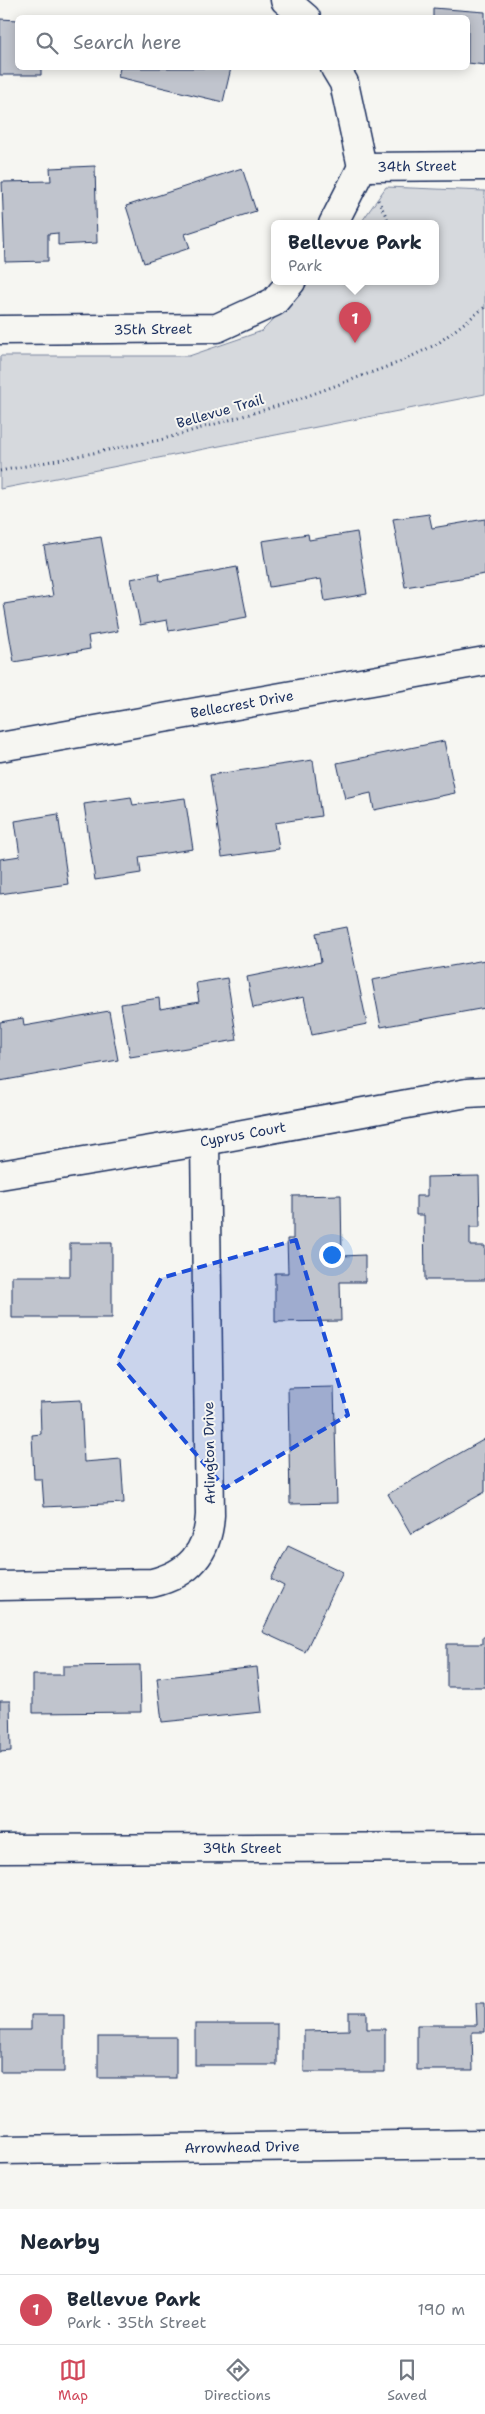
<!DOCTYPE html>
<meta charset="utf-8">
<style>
:root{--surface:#fff;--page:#f2f2f3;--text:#1f2937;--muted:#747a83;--line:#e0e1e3;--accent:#d1495b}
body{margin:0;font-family:"Shantell Sans",sans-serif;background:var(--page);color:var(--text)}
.you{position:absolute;left:331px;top:1254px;width:18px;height:18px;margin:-12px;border:4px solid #fff;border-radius:50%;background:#1a73e8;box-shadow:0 0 0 8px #1a73e833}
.badge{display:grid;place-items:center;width:32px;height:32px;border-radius:50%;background:var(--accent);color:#fff;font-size:16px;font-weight:700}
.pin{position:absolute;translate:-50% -41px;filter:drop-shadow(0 1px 2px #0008)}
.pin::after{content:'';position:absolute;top:26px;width:18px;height:15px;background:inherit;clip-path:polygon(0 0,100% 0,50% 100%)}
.popup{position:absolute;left:271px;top:220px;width:168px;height:65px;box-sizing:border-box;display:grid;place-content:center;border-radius:8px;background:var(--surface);filter:drop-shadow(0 1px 4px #0005);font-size:16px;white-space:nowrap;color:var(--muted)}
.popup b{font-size:19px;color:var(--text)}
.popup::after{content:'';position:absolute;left:50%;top:100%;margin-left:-10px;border:10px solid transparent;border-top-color:var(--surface)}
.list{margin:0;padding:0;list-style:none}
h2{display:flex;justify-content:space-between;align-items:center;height:65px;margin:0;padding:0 20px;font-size:21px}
h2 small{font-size:16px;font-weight:400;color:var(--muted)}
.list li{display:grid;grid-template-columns:32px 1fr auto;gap:15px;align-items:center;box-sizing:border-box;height:70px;padding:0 20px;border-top:1px solid var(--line)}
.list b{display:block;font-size:19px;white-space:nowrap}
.list p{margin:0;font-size:16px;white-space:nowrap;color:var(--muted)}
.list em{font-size:16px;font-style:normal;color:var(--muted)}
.icon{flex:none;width:28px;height:28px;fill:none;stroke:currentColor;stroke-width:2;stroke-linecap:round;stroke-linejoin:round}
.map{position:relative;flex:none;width:485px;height:2209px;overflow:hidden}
.search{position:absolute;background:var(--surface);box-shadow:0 2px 12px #0003;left:15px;right:15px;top:15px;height:55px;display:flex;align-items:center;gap:12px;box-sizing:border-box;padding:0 18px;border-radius:8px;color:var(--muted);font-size:19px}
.sheet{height:135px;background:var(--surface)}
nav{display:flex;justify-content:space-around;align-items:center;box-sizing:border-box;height:70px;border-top:1px solid var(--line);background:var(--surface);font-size:14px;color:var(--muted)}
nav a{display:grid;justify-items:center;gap:2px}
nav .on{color:var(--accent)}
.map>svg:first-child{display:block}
.green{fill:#d6d9dd;stroke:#78849e}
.building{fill:#c0c4cd;stroke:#1b2f5e}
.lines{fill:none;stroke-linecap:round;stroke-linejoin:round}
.street-casing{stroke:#1b2f5e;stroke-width:31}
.secondary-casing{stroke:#1b2f5e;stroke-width:31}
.path{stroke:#1b2f5e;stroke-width:3;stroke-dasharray:1 4;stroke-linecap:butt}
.street{stroke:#f6f6f2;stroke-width:28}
.secondary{stroke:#f6f6f2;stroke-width:28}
.marked{fill:#1d4ed8;fill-opacity:0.2;stroke:#1d4ed8;stroke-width:4;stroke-dasharray:10 6;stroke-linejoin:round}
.labels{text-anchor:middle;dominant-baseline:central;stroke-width:4;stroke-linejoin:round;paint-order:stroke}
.street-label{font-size:14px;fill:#1b2f5e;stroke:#f6f6f2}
</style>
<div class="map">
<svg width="485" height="2209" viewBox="0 0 485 2209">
<rect width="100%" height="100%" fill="#f6f6f2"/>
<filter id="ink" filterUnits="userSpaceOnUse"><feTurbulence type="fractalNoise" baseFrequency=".02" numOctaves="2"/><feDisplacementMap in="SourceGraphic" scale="10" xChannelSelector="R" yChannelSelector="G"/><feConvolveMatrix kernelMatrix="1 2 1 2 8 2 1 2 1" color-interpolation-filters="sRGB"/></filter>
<g filter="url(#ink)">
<polygon class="green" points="386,187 485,191 485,394 0,489 0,356 189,356 262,331 310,282 435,282 435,224 360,224"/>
<g class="building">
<polygon points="433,8 485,12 485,65 468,63 468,18 433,18"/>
<polygon points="0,19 18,20 18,68 41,68 41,75 0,75"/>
<polygon points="120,68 231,68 223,102 118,77"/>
<polygon points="95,166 97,243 58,245 58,233 48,234 48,261 5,262 2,182 51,181 50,168"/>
<polygon points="242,168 256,211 185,234 190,248 144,263 126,206"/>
<polygon points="429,514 432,528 485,519 485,574 405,587 393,519"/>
<polygon points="357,532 367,594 325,601 321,579 269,587 262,541 308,534 309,540"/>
<polygon points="101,537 118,631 88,636 90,649 14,662 4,604 53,596 44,546"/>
<polygon points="237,567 247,617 169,631 167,620 140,625 131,579 159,573 160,581"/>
<polygon points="444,741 455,793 374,810 371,793 345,799 337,763"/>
<polygon points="313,760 321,816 275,823 279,849 222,857 210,775"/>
<polygon points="131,797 133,805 185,798 193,849 139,857 141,873 95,880 84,804"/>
<polygon points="58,814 68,884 0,894 0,859 20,856 15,821"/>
<polygon points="347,927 367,1024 312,1035 304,997 253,1008 247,977 321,962 316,933"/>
<polygon points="485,960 485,1008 381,1027 372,980"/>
<polygon points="227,978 237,1040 130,1057 121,1004 159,998 160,1009 199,1002 196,983"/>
<polygon points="109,1011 118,1060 0,1081 0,1022 23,1018 24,1026"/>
<polygon points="479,1176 480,1227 470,1227 470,1246 485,1246 485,1280 425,1280 424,1215 416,1215 416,1196 427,1196 427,1177"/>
<polygon points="341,1195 342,1256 365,1255 365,1282 340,1282 341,1321 275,1322 275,1273 288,1273 287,1239 293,1239 293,1196"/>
<polygon points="70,1243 112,1243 112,1318 12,1318 12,1276 70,1276"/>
<polygon points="334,1387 337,1503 290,1504 288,1388"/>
<polygon points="81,1400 84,1462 121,1459 124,1503 44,1507 42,1479 34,1479 32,1435 41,1434 40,1402"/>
<polygon points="485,1439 485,1492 411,1534 388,1494"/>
<polygon points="288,1546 343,1572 305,1652 262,1632 284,1586 271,1579"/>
<polygon points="482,1637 485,1637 485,1687 447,1687 447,1644 482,1644"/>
<polygon points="140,1665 141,1712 33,1713 33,1675 63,1675 63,1666"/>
<polygon points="257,1667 262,1712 162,1722 157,1678"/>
<polygon points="0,1701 10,1701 11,1751 0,1752"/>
<polygon points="476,2002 485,2002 485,2032 472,2032 473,2070 417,2070 417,2025 477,2025"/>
<polygon points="349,2012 367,2012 367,2029 385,2029 385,2072 304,2072 304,2031 349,2030"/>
<polygon points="31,2015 64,2015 64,2072 0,2072 0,2030 31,2030"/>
<rect x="195" y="2024" width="82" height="41"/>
<rect x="98" y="2037" width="78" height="41"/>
</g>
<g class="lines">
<defs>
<g id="street">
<polyline points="285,0 306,18"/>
<polyline points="335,68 344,83 362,167 485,166"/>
<polyline points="333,224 362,167"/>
<polyline points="0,330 217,328 274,302 291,282"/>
<polyline points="0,747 485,661"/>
<polyline points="0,1175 205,1141 467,1093 485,1092"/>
<path d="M0,1586L152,1583C189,1574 208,1553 210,1515L205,1141"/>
<polyline points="0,2150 485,2144"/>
</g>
<polyline id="secondary" points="0,1849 485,1847"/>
</defs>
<use href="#street" class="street-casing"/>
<use href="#secondary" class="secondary-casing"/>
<g class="path">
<polyline points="378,200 390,224"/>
<polyline points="0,471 160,440 291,402 400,362 437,344 485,307"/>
</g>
<use href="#street" class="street"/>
<use href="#secondary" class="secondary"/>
</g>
</g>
<path class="marked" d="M296,1240L348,1415L225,1488L117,1362L161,1278Z"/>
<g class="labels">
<g class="street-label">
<text transform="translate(417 166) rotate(-1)">34th Street</text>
<text transform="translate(153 329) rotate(-1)">35th Street</text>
<text transform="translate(220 411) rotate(-16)">Bellevue Trail</text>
<text transform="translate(242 704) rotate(-10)">Bellecrest Drive</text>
<text transform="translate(243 1134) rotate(-10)">Cyprus Court</text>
<text transform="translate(209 1453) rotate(-91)">Arlington Drive</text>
<text x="242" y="1848">39th Street</text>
<text transform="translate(242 2147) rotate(-1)">Arrowhead Drive</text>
</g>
</g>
</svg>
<div class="you"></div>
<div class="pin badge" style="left:355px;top:343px">1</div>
<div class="popup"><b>Bellevue Park</b>Park</div>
<div class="search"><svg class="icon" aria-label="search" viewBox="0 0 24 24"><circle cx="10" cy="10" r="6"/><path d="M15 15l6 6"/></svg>Search here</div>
</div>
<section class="sheet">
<h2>Nearby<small></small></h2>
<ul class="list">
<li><span class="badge">1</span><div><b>Bellevue Park</b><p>Park · 35th Street</p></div><em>190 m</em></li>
</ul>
</section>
<nav>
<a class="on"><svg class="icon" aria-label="map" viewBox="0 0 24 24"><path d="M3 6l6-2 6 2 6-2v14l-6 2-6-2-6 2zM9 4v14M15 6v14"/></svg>Map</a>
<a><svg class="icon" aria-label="directions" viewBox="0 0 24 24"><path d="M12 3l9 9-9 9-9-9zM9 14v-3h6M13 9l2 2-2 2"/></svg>Directions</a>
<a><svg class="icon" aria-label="saved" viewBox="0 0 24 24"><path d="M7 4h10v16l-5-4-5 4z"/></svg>Saved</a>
</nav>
